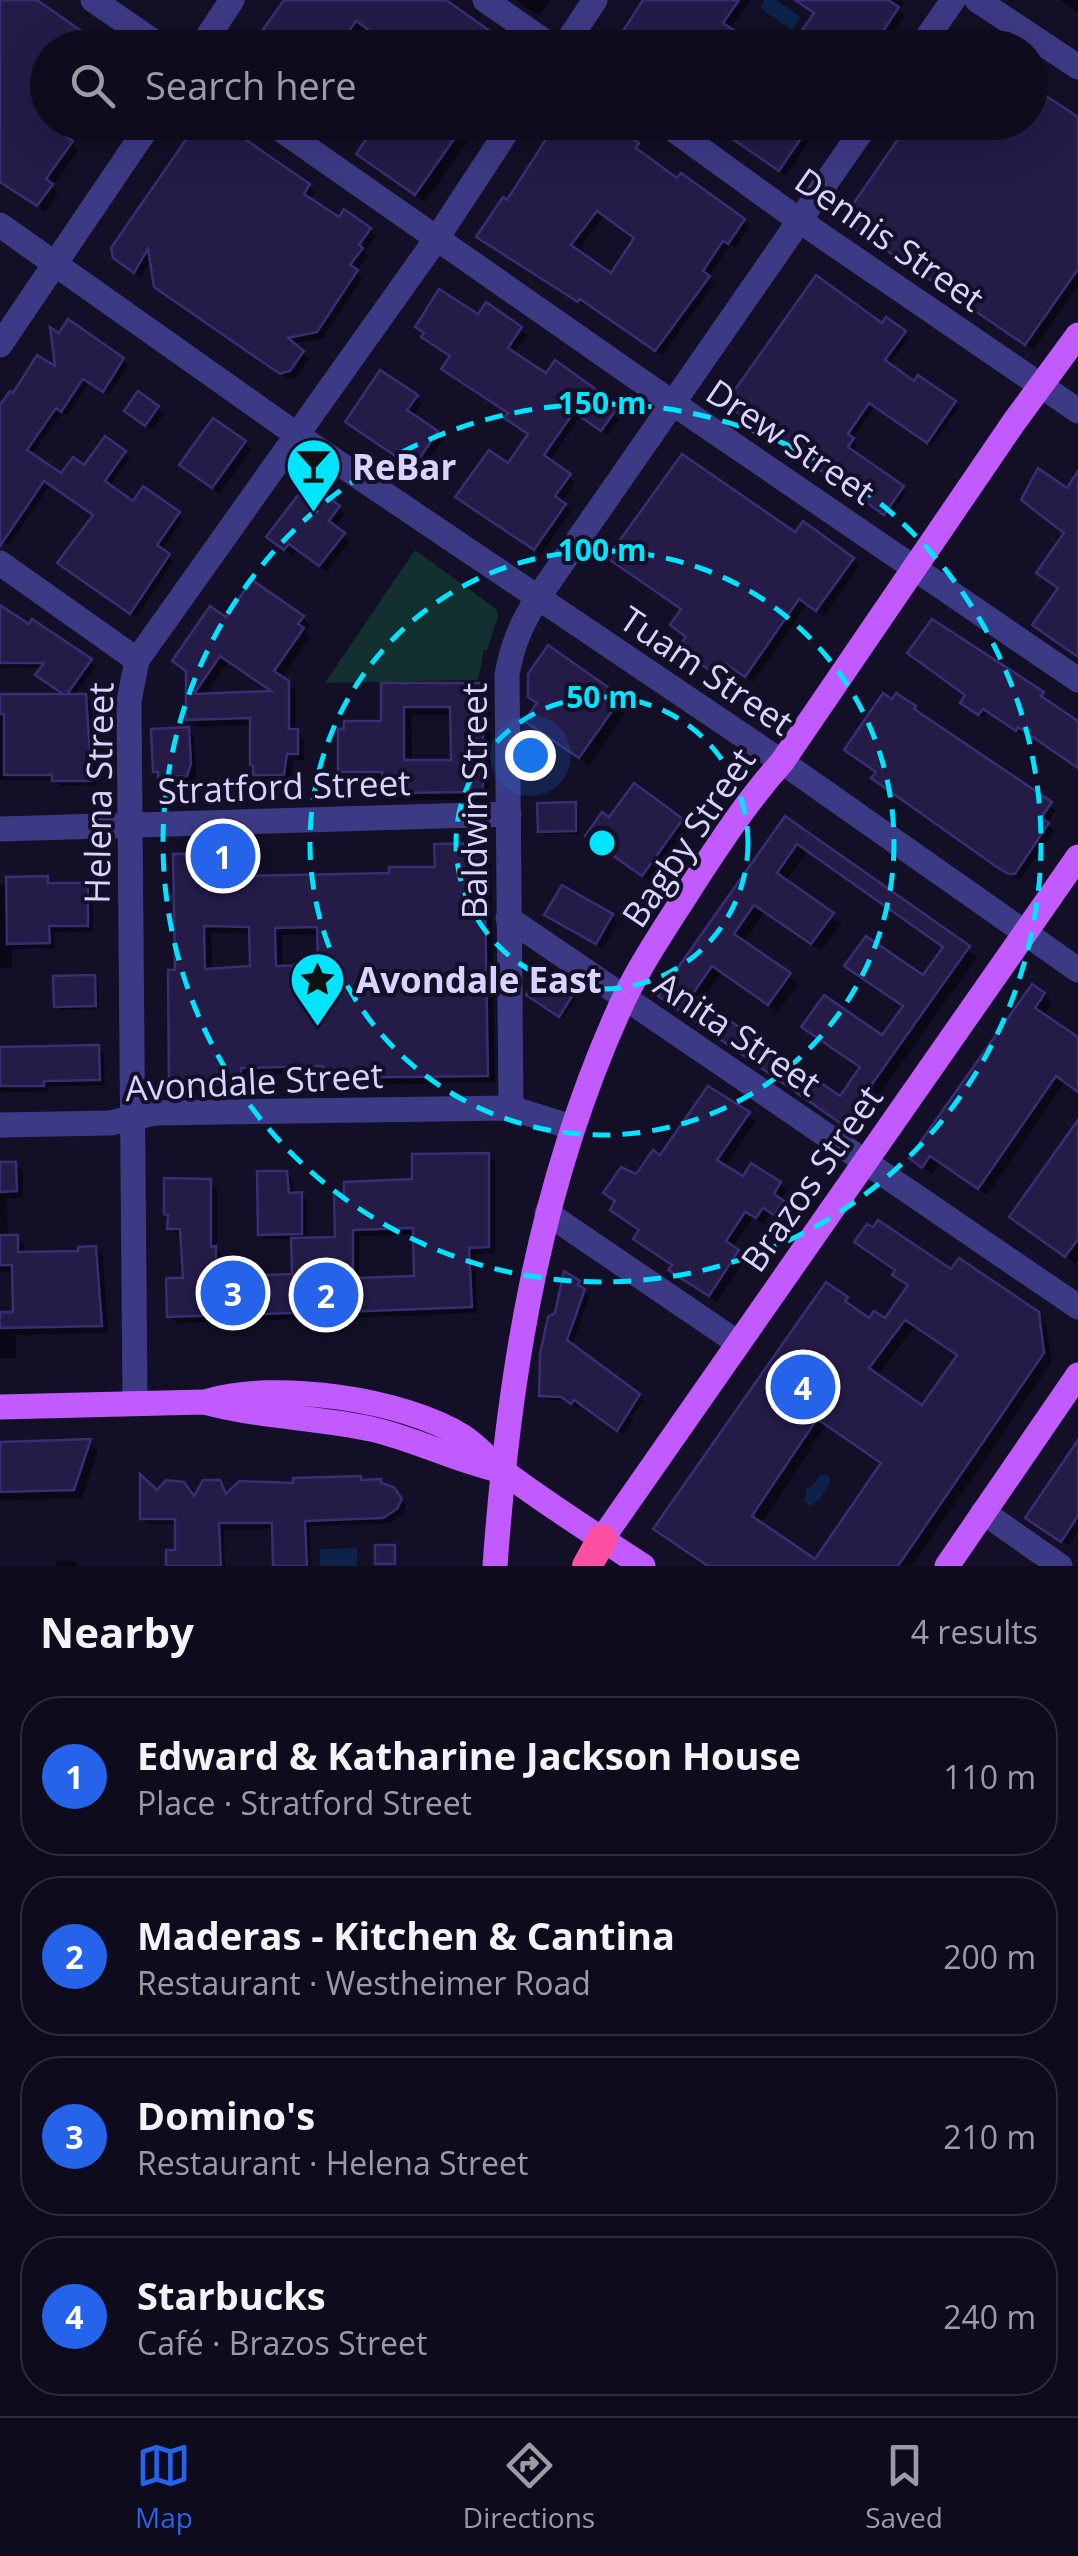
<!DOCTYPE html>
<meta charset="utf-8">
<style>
:root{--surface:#0e0b1c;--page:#1c1929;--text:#f1f3f6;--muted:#9b9ba3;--line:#2e2b3b;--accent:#2563eb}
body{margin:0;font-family:"Open Sans",sans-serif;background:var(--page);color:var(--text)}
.you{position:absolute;left:530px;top:755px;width:35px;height:35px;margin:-25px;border:8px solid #fff;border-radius:50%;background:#1a73e8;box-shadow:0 0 0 15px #1a73e833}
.badge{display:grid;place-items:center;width:65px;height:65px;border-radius:50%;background:var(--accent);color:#fff;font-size:32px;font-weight:700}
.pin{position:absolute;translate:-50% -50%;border:5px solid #fff;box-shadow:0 2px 10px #0006}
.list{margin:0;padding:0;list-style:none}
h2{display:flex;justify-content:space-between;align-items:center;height:130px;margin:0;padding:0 40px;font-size:42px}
h2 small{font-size:32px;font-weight:400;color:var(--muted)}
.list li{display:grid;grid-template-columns:65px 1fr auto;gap:30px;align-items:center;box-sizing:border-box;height:160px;margin:0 20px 20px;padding:0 20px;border:2px solid var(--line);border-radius:40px}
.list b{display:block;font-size:38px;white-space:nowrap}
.list p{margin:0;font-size:32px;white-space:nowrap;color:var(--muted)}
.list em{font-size:32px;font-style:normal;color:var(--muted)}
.icon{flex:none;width:55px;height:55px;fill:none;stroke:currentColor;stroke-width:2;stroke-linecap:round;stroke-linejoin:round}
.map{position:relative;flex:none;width:1078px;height:1566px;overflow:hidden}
.search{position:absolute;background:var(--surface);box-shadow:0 10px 40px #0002;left:30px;right:30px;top:30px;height:110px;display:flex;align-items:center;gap:25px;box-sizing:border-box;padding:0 35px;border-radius:55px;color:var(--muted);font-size:38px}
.sheet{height:850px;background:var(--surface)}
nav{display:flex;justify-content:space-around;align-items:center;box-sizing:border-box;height:140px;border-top:2px solid var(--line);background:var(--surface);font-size:28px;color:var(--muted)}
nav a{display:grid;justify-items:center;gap:5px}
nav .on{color:var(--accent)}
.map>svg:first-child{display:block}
.green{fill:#12302f}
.water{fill:#0c2248}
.shadow{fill:#0007;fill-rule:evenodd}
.building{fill:#241b47;stroke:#3b2d73;stroke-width:2.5;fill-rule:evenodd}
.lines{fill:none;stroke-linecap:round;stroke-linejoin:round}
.minor{stroke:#3d3a85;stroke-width:25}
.major{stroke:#c25bff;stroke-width:25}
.highway{stroke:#ff4fa3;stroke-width:30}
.ring{fill:none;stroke:#00e5ff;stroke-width:5;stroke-dasharray:18 12}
.labels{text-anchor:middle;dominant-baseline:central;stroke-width:8;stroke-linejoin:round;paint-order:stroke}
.street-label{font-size:35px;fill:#d9d4ff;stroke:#130f26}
.poi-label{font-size:35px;font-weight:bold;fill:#d9d4ff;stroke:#130f26;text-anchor:start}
.centre{fill:#00e5ff;stroke:#130f26;stroke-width:5}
.ring-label{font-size:30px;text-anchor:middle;font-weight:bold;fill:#00e5ff;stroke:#130f26;stroke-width:8;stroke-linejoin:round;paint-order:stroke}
</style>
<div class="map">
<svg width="1078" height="1566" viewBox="0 0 1078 1566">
<rect width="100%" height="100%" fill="#130f26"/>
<polygon class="green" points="415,550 496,609 498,616 487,650 484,650 478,680 325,683"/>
<g class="water">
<polygon points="765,0 776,0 801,17 792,30 760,8"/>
<polygon points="821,1474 829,1475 830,1483 819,1500 809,1506 804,1500 807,1488 811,1487"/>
<polygon points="357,1548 357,1566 320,1566 320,1549"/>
</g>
<g class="shadow">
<polygon points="0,0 33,0 85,39 81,44 86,48 48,48 48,122 71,130 78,137 73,145 78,150 52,187 58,193 45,212 0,175"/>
<polygon points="287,0 441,0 393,48 366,28 352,48 253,48"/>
<polygon points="516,0 551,0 539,16"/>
<polygon points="648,0 750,0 729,30"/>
<polygon points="795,0 901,0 904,3 899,10 904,16 882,48 794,48 816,14"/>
<polygon points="1060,0 1078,0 1078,13"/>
<polygon points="1078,120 1078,286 1033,350 853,227 1030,122"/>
<polygon points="381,122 481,122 425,202 359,154"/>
<polygon points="718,122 822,122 786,176 722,132 716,126"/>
<path d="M637,145L643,151L641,155L750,226L735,248L730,245L708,278L714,284L662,355L587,303L585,306L485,243L507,203ZM604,215L636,239L611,276L577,252Z"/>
<polygon points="309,186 315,192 309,200 339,220 370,230 376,236 364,252 368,256 356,272 362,279 323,338 292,344 309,359 296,377 288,379 163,293 152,258 141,277 115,257"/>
<polygon points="487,306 527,335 513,354 546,377 617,408 623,413 608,435 580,416 549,462 575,482 561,503 571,511 541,554 465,503 508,466 530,435 510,414 478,318"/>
<polygon points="882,326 909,337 888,366 959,407 932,445 875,406 852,440 857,445 852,452 906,492 889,517 733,408"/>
<polygon points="122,360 128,365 109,395 89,382 67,415 62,412 31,456 61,477 84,468 105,440 130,458 109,487 133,504 178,514 183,519 161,551 173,561 136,618 66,568 96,516 51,484 9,545 0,540 0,417 14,396 58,371"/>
<polygon points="416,397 422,403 413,417 443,439 420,472 354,428"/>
<polygon points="157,408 164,414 152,430 133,417"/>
<polygon points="245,443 251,449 220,493 189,471"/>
<polygon points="338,508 344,514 334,528 349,541 327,571 297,549 292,555 276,543"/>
<polygon points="796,536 853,560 859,566 824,616 807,604 753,682 734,669 726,681 688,655"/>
<polygon points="0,609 95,666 74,697 85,697 91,702 96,785 60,786 54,780 0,780 0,697 68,697 44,667 0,668"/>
<path d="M303,618L310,625L305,633L310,637L281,679L296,691V731L304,739V760H294L291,782H263L252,764V725L196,727L188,719L189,673L226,621ZM228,662L274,693L205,696Z"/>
<polygon points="932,622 1042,694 1047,699 1045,702 1078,724 1078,767 1024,730 1022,734 988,712 984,718 968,707 968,696"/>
<path d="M384,686H482L490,694V800H393L384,792V780H349L341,771L384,724ZM411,715H453V762H412Z"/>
<polygon points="620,699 629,707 589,765 536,729"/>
<polygon points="914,708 1056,810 1047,824 1054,831 1021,879 1017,879 881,784"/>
<polygon points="188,730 194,736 196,772 193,782 167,783 156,771"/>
<polygon points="575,805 579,809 579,834 544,834 540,830"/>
<polygon points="681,820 688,827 649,881 595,842"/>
<path d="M786,820L977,957L853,1132L670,1004ZM807,851L945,949L924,979L848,966L904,1008L883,1039L805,1027L862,1068L840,1099L700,1004L721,973L778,1012L798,984L743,943L764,912L821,951L841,924L785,882Z"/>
<path d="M483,845L491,853L495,1082L333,1085L326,1073L248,1075V1091L179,1092L171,1084L178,972L202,856L210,863V872L243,873L249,879L391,875L437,869ZM211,933H252V969L212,971ZM320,934L321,968H282V935Z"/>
<polygon points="47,879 54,886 87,886 93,892 93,931 54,932 55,948 12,949 12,968 0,968 0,885"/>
<polygon points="548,915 612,916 618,922 603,949"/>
<polygon points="94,978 98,982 99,1009 60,1010 56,1006"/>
<polygon points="1044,994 1052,1003 1043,1016 1078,1040 1078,1092 1065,1082 987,1195 939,1163 932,1174 920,1166"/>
<polygon points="573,995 576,999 563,1018 533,998"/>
<polygon points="98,1048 104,1054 105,1085 49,1086 49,1091 0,1092 0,1049"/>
<polygon points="709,1089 756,1121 724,1167 743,1179 752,1166 780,1184 787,1191 780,1201 790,1210 782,1220 770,1213 764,1224 753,1217 732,1248 745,1259 717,1301 679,1277 674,1266 643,1245 641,1232 613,1210 637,1178 661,1158"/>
<polygon points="1078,1124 1078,1259 1075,1263 1021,1225"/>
<path d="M488,1155L495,1162V1253L475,1254L477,1313L349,1318V1321L337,1322L333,1318L177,1323L170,1316L185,1280L183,1235H177L170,1228V1217L166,1213L210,1181L217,1188V1251L222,1256V1279L294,1276V1239H266L261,1234L286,1174L292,1180L293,1195H301L307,1200V1240H338L415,1181ZM416,1234L417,1278L359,1280V1236Z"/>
<polygon points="0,1165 15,1165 23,1172 23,1198 7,1198 8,1238 17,1238 24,1245 24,1254 80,1253 96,1249 103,1256 108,1333 16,1335 16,1358 0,1358 0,1315 16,1315 15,1272 0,1272"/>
<path d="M858,1242L951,1273L1037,1314L1046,1324L1052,1362L912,1566H707L665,1537L846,1299L855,1308L853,1310L870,1321L885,1322L910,1287L895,1274L897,1271ZM915,1326L959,1357L923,1408L877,1376ZM826,1425L883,1465L815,1563L761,1524Z"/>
<polygon points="578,1283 589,1297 571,1347 644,1401 630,1418 633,1420 623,1434 580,1404 578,1408 569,1401 547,1400 542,1395"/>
<polygon points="90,1442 98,1450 82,1498 0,1500 0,1445"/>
<polygon points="1078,1446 1078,1531 1068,1546 1035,1524"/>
<polygon points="360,1478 364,1482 380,1482 398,1495 405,1502 405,1513 390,1523 310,1526 311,1566 276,1566 274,1529 224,1529 225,1566 168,1566 178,1552 178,1524 148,1524 142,1518 157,1493 195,1499 218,1483 228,1496"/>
<polygon points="56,1561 76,1561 77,1566 56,1566"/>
</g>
<g class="building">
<polygon points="0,0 37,0 80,30 67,48 48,48 48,122 77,122 67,137 73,141 46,179 53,184 37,206 0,182"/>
<polygon points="284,0 446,0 514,48 394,48 356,21 337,48 250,48"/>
<polygon points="643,0 739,0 723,23 760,48 612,48"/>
<polygon points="795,0 888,0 899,7 872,48 790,48 814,13"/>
<polygon points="1030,85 1078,117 1078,269 1025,345 842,220 910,122 1030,122"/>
<polygon points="198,122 220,122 310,184 304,194 339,217 344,209 371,228 359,245 363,248 350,265 358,270 317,332 288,338 304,351 290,371 280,374 154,287 148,249 134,273 113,258 111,248"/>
<polygon points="378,122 466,122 415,195 356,154"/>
<path d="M557,122H607L639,143L636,148L677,178L681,173L745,219L728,244L723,241L703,271L710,276L655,351L580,299L578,302L476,237L503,197L507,200ZM597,211L634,238L611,273L571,245Z"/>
<polygon points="708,122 812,122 779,171"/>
<polygon points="816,275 882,323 886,317 906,331 885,360 914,381 918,375 956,401 927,443 869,403 848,434 854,438 848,447 904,486 884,515 725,404"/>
<polygon points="439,289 478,314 486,302 522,327 508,348 546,373 555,360 619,406 601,431 574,412 544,455 571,474 555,496 566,504 534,550 455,497 489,450 508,463 528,434 504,418 508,413 441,369 450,356 421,337 424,333 415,327"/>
<polygon points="68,319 124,358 103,392 83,379 61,412 56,408 27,450 61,473 73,457 84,465 105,436 126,451 105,481 133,501 143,486 180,512 157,545 170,554 130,614 57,563 93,515 44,481 0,546 0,405 10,391 13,393 37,355 55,366 50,327 59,333"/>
<polygon points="380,370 418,395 407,410 438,431 413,468 345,422"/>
<polygon points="138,391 159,406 145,426 124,411"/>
<polygon points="213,418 246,441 212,488 179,465"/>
<polygon points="682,454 795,532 803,521 854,558 816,611 799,599 745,677 726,664 718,676 677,648 686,637 670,625 681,609 607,558"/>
<polygon points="1038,468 1067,488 1078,471 1078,657 1032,625 1058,588 1036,573 1064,533 1021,500"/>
<polygon points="308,482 340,506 329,521 345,533 319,566 289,544 284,550 266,537"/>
<path d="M252,580L304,616L298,624L304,628L274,671L289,681V729H298V754H287L284,775H253V765H250V718L186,720V671L172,661L210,606L226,617ZM220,656L271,691L194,694Z"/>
<polygon points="0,605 29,624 32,619 92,659 67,694 86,694 92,781 52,781 52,775 4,775 4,714 0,714 0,694 63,694 35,675 44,663 0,663"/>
<polygon points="932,619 1044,692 1041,696 1078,721 1078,768 1018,727 1016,731 983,709 978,715 960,703 965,695 907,653"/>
<polygon points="548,645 622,697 579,758 524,721 537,703 528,697 528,674"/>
<path d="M381,683H483V792L382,793V772H338V729H344V721H381ZM404,707H450L451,760H404Z"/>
<polygon points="883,693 892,699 896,693 916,706 914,709 1052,802 1041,818 1049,823 1015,874 1008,874 994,865 871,778 876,772 844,750"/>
<polygon points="189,727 191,764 187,776 158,778 158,772 153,772 151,729"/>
<polygon points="634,783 683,819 642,876 585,836 602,812 609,817"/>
<polygon points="576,802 576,831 538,832 537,803"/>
<path d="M785,816L970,946L843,1125L658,996ZM797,844L943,947L923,975L866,936L844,966L903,1006L882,1035L824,995L801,1027L860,1067L840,1096L692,995L712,966L768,1005L791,973L734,934L754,905L811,944L834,913L777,873Z"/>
<path d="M484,843L488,1076L323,1078V1066L241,1068V1084L169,1085L168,970H175L173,854L203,853V870H244V876L389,873V867H435L434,844ZM204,926L249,927L250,966L205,969ZM317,927L318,965L276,966L275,928Z"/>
<polygon points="48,876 48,883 88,883 88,926 49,926 50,943 7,944 6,877"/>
<polygon points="562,885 613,914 596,944 544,915"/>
<polygon points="542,972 574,993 559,1017 526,995"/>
<polygon points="95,975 96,1006 54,1007 53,976"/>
<polygon points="1032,984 1045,993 1035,1008 1078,1037 1078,1092 1056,1076 978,1189 930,1156 922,1168 909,1158"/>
<polygon points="99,1045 100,1080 44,1081 44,1086 0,1086 0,1047"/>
<polygon points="708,1086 750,1112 717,1160 743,1176 751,1163 781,1182 774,1194 784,1201 774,1215 763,1208 756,1218 745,1212 726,1241 739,1250 709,1296 668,1270 672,1265 633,1239 639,1230 610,1210 615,1201 603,1193 621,1167 636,1174 653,1150 660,1155"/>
<polygon points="1078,1120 1078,1239 1065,1257 1009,1217"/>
<path d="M489,1153V1247L469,1248L472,1307L343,1312L344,1315L327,1316V1312L167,1317L166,1278H183L180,1229H167L168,1215L164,1214V1178L211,1179V1247L216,1246V1277L292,1274L291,1238L335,1237L334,1194H344V1182L412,1179V1154ZM413,1228L414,1276L353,1278V1230Z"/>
<polygon points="0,1162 16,1162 17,1191 0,1192"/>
<polygon points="257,1171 287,1171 289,1193 302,1192 302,1234 258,1235"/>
<path d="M878,1220L951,1269L959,1258L1039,1312L1044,1353L898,1566H708L653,1529L826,1282L848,1297L845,1301L869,1318L874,1311L885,1318L908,1285L892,1275L895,1270L854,1242L867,1224L873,1227ZM905,1320L957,1355L922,1405L869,1368ZM817,1419L881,1463L815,1559L752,1516Z"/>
<polygon points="0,1235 18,1235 18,1252 78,1251 78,1247 96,1246 102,1326 0,1328 0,1312 13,1312 12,1265 0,1265"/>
<polygon points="564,1271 580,1281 578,1285 585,1289 567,1340 640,1394 617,1431 574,1400 571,1404 561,1397 539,1396 540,1354 548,1317 555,1313"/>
<polygon points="91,1439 74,1490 0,1492 0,1442"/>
<polygon points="1078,1440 1078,1516 1061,1542 1025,1518"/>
<polygon points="140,1474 157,1490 166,1480 184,1482 194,1496 203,1480 220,1480 226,1494 239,1481 293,1483 293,1478 361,1476 361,1480 381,1479 381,1483 394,1487 402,1499 397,1509 383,1518 305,1521 307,1566 273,1566 272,1523 219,1523 221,1566 166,1566 166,1550 175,1550 175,1519 140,1519"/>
<rect x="375" y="1545" width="20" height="19"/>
</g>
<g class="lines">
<g class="minor">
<polyline points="93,0 163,48"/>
<polyline points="485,0 554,48"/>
<polyline points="977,0 1078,67"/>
<polyline points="200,48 232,0"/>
<polyline points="563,48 595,0"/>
<polyline points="920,48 953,0"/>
<polyline points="270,122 674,404 1078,680"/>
<polyline points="663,122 800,221 1078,411"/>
<polyline points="0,225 297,435 782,762 1078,970"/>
<polyline points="0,345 151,122"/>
<polyline points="0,563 137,660"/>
<polyline points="0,829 509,814"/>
<polyline points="508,918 1078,1307"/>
<path d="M511,1108L507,675C512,646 521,624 537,599L868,122"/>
<polyline points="0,1125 110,1123 155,1113 511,1108 571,1127"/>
<polyline points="547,1213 738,1343"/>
<polyline points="135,1403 129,701 137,660 437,238 513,122"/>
<polyline points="983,1512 1060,1566"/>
</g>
<g class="major">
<path d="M209,1401C276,1381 403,1399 462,1436C477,1446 489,1460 503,1471C548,1505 596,1535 643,1566"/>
<path d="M0,1407L204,1402C259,1417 316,1417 371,1429C416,1439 456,1461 503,1471"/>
<polyline points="602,1539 1078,857"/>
<path d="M495,1566C509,1370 540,1181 623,1001C642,961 669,922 693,884C721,841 748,800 782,762L1014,422L1078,335"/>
<polyline points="947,1566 1078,1375"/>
</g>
<polyline class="highway" points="587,1566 602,1539"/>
</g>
<g class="ring">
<circle cx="602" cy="843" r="146"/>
<circle cx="602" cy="843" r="292"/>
<circle cx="602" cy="843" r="439"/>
</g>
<defs>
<symbol id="bar-pin" viewBox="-11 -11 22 30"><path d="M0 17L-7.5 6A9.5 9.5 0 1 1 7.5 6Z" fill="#00e5ff" stroke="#130f26"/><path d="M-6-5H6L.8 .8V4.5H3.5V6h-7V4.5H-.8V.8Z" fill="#111"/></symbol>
<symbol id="sight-pin" viewBox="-11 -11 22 30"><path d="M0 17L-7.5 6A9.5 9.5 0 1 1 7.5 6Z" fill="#00e5ff" stroke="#130f26"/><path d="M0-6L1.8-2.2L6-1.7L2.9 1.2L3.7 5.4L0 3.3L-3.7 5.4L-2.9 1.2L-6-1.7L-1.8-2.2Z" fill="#111"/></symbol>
</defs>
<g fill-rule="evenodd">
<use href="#bar-pin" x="282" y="434" width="63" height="86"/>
<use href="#sight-pin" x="286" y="948" width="63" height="86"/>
</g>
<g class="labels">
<g class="street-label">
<text transform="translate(890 239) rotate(35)">Dennis Street</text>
<text transform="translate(791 441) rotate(34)">Drew Street</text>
<text transform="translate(707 670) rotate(34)">Tuam Street</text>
<text transform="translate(284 786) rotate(-2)">Stratford Street</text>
<text transform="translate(98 793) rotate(-89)">Helena Street</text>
<text transform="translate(473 801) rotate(-90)">Baldwin Street</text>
<text transform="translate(688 837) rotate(-56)">Bagby Street</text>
<text transform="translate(738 1033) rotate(34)">Anita Street</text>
<text transform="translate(254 1081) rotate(-3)">Avondale Street</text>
<text transform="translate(811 1178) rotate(-55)">Brazos Street</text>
</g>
<g class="poi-label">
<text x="352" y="466">ReBar</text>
<text x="356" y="979">Avondale East</text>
</g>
</g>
<circle cx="602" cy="843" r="15" class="centre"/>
<g class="ring-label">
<text x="602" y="414">150 m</text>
<text x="602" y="561">100 m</text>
<text x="602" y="708">50 m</text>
</g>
</svg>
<div class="you"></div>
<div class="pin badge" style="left:223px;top:856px">1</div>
<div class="pin badge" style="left:326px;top:1295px">2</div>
<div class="pin badge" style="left:233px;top:1293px">3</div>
<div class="pin badge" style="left:803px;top:1387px">4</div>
<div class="search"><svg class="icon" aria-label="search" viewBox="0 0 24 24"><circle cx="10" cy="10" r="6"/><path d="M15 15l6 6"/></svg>Search here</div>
</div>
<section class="sheet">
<h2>Nearby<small>4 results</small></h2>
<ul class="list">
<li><span class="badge">1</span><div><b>Edward &amp; Katharine Jackson House</b><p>Place · Stratford Street</p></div><em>110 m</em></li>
<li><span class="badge">2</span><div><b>Maderas - Kitchen &amp; Cantina</b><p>Restaurant · Westheimer Road</p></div><em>200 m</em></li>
<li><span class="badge">3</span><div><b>Domino's</b><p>Restaurant · Helena Street</p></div><em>210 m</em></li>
<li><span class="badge">4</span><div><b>Starbucks</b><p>Café · Brazos Street</p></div><em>240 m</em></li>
</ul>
</section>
<nav>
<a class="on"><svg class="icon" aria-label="map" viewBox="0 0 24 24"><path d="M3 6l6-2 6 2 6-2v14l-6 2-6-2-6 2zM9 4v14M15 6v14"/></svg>Map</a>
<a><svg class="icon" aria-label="directions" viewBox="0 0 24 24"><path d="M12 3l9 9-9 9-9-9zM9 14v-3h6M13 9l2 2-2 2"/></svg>Directions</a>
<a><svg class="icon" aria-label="saved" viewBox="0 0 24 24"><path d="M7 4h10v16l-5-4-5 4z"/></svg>Saved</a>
</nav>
